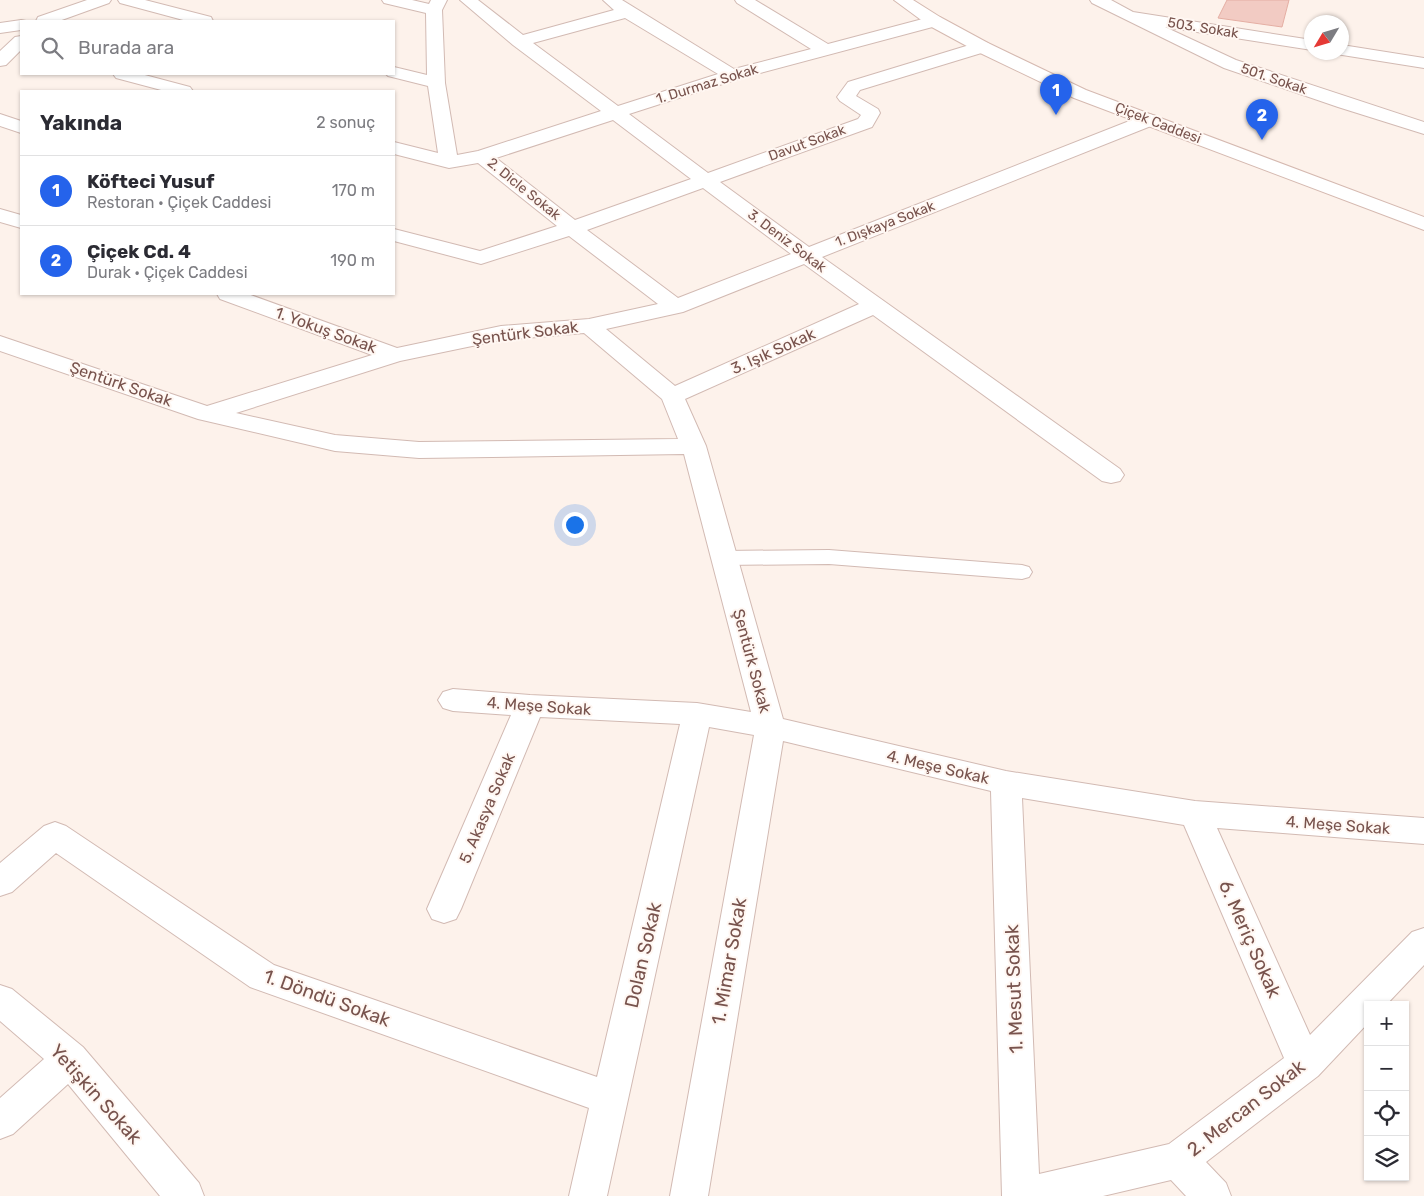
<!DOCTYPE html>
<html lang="tr">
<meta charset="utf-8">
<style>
:root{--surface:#fff;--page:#f7f7f7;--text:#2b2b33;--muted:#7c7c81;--line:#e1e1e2;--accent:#2563eb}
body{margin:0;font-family:Rubik,sans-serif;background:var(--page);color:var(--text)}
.controls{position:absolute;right:15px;bottom:15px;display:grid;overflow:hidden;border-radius:0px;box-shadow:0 1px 4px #0004}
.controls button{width:45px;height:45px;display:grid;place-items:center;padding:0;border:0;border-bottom:1px solid var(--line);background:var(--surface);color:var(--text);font:25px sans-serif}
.compass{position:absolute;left:1304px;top:15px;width:45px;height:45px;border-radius:50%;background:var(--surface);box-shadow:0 1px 4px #0004;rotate:232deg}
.you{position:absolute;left:574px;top:524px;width:18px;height:18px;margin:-12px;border:4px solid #fff;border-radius:50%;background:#1a73e8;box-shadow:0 0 0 8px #1a73e833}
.badge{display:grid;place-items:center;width:32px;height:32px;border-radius:50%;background:var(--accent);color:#fff;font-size:16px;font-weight:700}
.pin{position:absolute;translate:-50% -41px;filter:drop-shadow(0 1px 2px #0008)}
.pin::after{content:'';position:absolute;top:26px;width:18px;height:15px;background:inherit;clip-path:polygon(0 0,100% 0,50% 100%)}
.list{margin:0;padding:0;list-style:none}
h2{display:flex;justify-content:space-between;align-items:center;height:65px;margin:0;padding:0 20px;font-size:21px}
h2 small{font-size:16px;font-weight:400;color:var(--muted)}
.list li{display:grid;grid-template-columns:32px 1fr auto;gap:15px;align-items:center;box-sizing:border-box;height:70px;padding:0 20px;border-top:1px solid var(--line)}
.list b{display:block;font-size:19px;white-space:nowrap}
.list p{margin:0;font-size:16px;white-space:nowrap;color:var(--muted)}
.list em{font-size:16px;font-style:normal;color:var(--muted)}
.icon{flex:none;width:28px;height:28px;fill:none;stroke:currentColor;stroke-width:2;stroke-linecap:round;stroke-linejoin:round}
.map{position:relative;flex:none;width:1424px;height:1196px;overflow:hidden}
.search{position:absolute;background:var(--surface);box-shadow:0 1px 4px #0004;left:20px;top:20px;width:375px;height:55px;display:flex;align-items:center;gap:12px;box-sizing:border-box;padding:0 18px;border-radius:0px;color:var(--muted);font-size:19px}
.panel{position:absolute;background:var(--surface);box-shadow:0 1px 4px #0004;left:20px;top:90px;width:375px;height:205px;border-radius:0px}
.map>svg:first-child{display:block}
.building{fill:#f2cbc3;stroke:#e4aea3}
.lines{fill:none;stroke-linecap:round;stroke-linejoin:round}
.service-casing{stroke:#d2bab3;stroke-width:2}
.minor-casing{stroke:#d2bab3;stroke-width:2}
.secondary-casing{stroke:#d5b9b0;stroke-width:2}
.service{fill:#fff;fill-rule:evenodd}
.minor{fill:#fff;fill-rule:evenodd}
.secondary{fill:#fff;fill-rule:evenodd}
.labels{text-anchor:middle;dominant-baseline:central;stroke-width:4;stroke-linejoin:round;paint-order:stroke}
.far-street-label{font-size:14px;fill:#78534d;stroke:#fff7f2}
.street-label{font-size:16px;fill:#78534d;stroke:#fff7f2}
.near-street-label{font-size:19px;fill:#78534d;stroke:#fff7f2}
</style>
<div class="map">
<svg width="1424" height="1196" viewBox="0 0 1424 1196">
<rect width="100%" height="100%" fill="#fdf2eb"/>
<polygon class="building" points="1227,0 1289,0 1282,27 1218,18"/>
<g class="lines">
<defs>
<polygon id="service" points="829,550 1022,565 1029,567 1032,572 1029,577 1022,579 829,564 724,565 717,563 714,558 717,553 724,551"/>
<g id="minor">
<polygon points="87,0 111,0 109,3 59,21 36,21 38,17"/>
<polygon points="118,0 145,0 211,17 213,21 187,21 120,3"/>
<path d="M382,0H412L429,4L431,0H447L442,10L445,83L457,155L478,151L601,111L513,45L460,0H478L523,35L614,10L603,0H622L734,69L811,49L737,3L735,0H755L828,44L934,16L940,17L942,21L940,25L738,79L629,114L708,173L858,119L861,115L840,101L837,97L848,82L976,43L982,42L988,43L991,47L988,51L860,90L856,96L878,109L880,113L872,127L720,182L809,247L1142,116L1149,114L1156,116L1158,120L1156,124L822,257L1120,469L1124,475L1120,481L1111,483L1102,481L873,315L685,399L706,446L783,719L1006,771L1195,801L1424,818V844L1217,828L1310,1035L1412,932L1424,928V965L1386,1005H1368V1023L1318,1076L1206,1162L1226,1183L1231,1196H1186L1171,1180L1103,1196H1002L991,791L783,741L708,1196H670L754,735L709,727L607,1196H569L589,1108L250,987L56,853L12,892L0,896V863L44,826L55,822L66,826L274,965L597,1077L680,724L540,717L461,909L456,919L444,923L432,919L427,909L511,715L453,711L443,708L438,700L443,692L453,689L530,695L697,703L751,712L684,454L419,458L335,451L198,419L0,351V336L207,406L372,355L220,299L217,294H248L397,348L501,326L589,319L658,304L569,236L481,264L394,241V229L480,251L557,226L478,163L449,168L394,154V142L438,153L428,86L388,76L386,74H394V67L427,75L426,13L384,3ZM625,18L718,74L618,106L533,43ZM613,120L691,179L575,220L496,158ZM703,188L791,254L678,298L587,230ZM804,264L859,304L675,386L606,329L683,312ZM584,333L662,399L678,439L419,442L335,435L236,413L400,361L501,340ZM1022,798L1184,825L1284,1058L1169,1144L1039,1174Z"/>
<polygon points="1090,0 1111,0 1133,12 1312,40 1312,50 1165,27 1236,60 1424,122 1424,134 1338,107 1224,68 1092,3"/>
<polygon points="21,20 26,21 21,21 21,30 0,33 0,23"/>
<polygon points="21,36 21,50 6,65 0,66 0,51 15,37"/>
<polygon points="1342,45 1424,58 1424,68 1336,54 1342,52"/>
<polygon points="113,74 141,74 190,87 193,91 165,91 116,78"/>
<polygon points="0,114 21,121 21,133 0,126"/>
<polygon points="0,209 21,215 21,228 0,222"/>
<polygon points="0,985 12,989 83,1047 199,1183 204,1196 160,1196 68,1084 13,1134 0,1139 0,1098 44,1059 0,1021"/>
</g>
<polygon id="secondary" points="894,0 913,0 940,17 988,43 1086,90 1424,217 1424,230 1074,98 976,51 928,25"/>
</defs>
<use href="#service" class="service-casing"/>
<use href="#minor" class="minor-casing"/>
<use href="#secondary" class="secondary-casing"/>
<use href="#service" class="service"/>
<use href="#minor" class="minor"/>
<use href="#secondary" class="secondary"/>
</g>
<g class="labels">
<g class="far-street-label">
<text transform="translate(1203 28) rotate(9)">503. Sokak</text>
<text transform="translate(1274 79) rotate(19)">501. Sokak</text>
<text transform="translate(707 84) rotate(-17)">1. Durmaz Sokak</text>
<text transform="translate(1158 123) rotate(21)">Çiçek Caddesi</text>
<text transform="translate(807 143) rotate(-20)">Davut Sokak</text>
<text transform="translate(524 189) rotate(39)">2. Dicle Sokak</text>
<text transform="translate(885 224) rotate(-21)">1. Dışkaya Sokak</text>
<text transform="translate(787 241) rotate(37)">3. Deniz Sokak</text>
</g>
<g class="street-label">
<text transform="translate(326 330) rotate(20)">1. Yokuş Sokak</text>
<text transform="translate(525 333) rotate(-7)">Şentürk Sokak</text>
<text transform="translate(773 351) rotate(-24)">3. Işık Sokak</text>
<text transform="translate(121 384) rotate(19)">Şentürk Sokak</text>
<text transform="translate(752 661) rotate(75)">Şentürk Sokak</text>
<text transform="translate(539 706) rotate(4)">4. Meşe Sokak</text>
<text transform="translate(938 767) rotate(13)">4. Meşe Sokak</text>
<text transform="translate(487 808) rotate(-67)">5. Akasya Sokak</text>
<text transform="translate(1338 825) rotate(4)">4. Meşe Sokak</text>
</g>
<g class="near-street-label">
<text transform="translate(1250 939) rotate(66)">6. Meriç Sokak</text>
<text transform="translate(643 955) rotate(-77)">Dolan Sokak</text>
<text transform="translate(729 961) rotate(-80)">1. Mimar Sokak</text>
<text transform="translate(1014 989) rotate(-92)">1. Mesut Sokak</text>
<text transform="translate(327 998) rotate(20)">1. Döndü Sokak</text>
<text transform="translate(96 1094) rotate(48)">Yetişkin Sokak</text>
<text transform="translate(1246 1108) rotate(-38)">2. Mercan Sokak</text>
</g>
</g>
</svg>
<div class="controls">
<button>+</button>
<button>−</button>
<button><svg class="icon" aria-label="locate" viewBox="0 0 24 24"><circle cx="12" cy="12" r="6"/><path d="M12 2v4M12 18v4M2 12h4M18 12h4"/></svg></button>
<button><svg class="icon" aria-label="layers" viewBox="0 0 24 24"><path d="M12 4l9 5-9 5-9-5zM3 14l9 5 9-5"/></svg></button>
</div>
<svg class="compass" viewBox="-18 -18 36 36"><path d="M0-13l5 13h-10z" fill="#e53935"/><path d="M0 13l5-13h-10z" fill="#7c7c81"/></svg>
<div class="you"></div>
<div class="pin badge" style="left:1056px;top:115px">1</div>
<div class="pin badge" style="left:1262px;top:140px">2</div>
<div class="search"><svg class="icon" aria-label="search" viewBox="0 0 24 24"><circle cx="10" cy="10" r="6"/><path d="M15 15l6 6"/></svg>Burada ara</div>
<section class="panel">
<h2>Yakında<small>2 sonuç</small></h2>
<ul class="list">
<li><span class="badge">1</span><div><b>Köfteci Yusuf</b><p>Restoran · Çiçek Caddesi</p></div><em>170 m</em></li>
<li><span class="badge">2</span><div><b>Çiçek Cd. 4</b><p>Durak · Çiçek Caddesi</p></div><em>190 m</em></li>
</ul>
</section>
</div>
